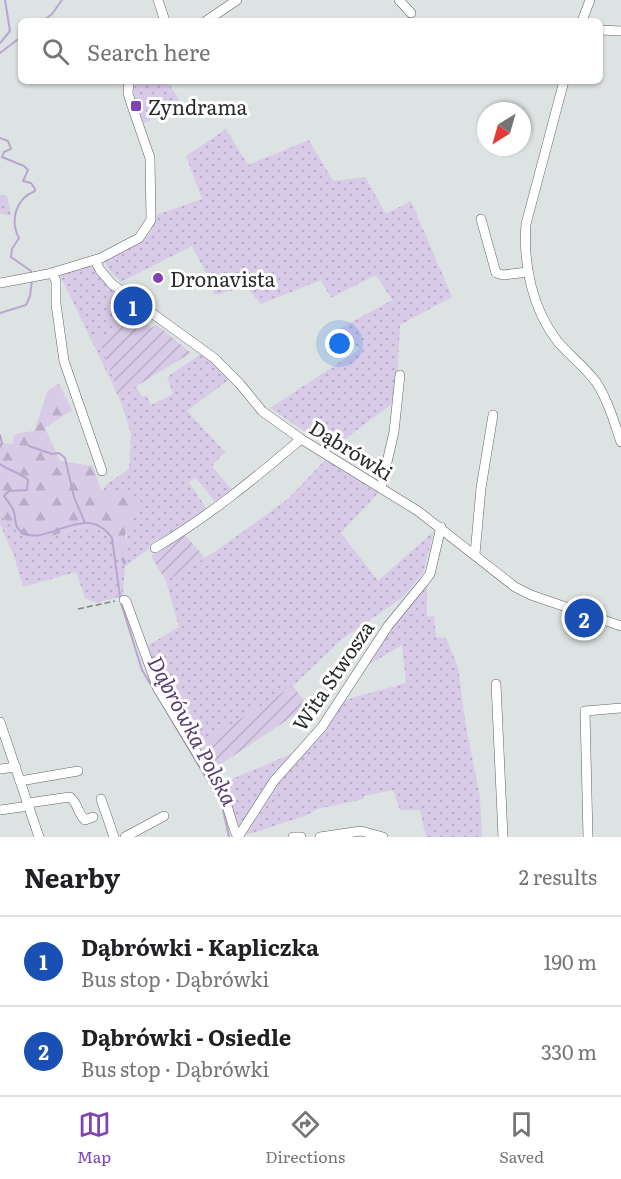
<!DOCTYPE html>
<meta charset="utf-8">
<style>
:root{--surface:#fff;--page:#f6f6f6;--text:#202124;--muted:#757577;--line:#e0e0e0;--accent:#8142b7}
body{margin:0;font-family:Literata,serif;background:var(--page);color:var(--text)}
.compass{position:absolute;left:477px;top:102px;width:54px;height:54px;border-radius:50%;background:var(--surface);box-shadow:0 2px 4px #0004;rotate:217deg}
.you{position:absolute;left:340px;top:344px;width:21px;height:21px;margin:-15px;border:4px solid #fff;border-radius:50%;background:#1a73e8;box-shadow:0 0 0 9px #1a73e833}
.badge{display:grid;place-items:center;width:39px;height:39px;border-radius:50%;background:var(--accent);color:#fff;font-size:20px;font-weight:700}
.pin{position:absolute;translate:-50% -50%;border:3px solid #fff;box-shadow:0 2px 6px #0006}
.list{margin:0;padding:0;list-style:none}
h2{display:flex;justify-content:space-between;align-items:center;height:78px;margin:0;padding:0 24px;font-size:26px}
h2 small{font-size:20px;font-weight:400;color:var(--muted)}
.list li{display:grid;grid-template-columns:39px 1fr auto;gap:18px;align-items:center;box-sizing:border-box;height:90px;padding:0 24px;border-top:2px solid var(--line)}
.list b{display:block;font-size:22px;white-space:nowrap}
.list p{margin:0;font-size:20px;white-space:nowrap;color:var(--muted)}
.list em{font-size:20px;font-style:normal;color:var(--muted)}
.icon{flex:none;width:33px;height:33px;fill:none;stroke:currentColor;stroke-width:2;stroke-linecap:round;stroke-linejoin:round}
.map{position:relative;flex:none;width:621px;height:837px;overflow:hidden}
.search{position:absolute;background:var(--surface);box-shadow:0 2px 4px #0004;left:18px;right:18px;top:18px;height:66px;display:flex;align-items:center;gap:15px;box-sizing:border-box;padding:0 21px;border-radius:9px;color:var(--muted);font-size:22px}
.sheet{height:258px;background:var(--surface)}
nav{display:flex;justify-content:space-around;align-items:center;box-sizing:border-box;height:84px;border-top:2px solid var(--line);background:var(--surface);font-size:16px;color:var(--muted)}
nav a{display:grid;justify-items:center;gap:3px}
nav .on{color:var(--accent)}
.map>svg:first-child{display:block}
.grass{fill:url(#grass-dots)}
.forest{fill:url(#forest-firs)}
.garden{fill:url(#garden-furrows)}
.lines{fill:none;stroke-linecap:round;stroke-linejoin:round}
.stream{stroke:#b8a6ce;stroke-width:2}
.minor-casing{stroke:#5f6463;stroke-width:10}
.path{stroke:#7e8281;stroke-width:1.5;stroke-dasharray:6 3;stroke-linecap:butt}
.minor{stroke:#fff;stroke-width:9}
.poi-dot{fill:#8142b7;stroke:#fff;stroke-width:2}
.labels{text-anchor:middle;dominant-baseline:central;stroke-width:6;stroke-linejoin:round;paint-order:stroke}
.poi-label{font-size:20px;fill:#292b2a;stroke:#fff;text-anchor:start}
.street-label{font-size:20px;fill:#292b2a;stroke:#fff}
.water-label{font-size:21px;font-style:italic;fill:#573e72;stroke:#fff}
</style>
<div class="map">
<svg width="621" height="837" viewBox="0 0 621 837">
<defs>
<pattern id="grass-dots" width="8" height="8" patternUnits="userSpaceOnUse" patternTransform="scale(1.5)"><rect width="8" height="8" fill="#d8cbe8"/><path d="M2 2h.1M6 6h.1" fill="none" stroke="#b9aec7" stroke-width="1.8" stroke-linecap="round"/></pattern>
<pattern id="forest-firs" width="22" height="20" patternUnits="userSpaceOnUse" patternTransform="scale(1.5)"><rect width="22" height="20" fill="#d8cbe8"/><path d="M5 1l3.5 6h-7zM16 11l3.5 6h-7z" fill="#b9aec7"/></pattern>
<pattern id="garden-furrows" width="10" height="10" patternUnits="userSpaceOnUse" patternTransform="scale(1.5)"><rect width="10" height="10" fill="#d8cbe8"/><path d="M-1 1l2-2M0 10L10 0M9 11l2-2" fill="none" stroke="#b9aec7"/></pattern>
</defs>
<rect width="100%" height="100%" fill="#dde3e2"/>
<g class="grass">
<polygon points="135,81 167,81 182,104 144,123 134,94"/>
<polygon points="226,129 248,165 309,140 333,181 365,177 386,214 411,201 452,297 400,325 396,401 334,447 310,435 270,408 360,349 339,329 392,300 376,275 331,298 321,280 261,304 246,287 214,295 206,273 192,246 121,282 109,270 104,260 144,240 151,231 153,216 202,199 186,156"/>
<polygon points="0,195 7,196 11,215 0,214"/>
<path d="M92,263L146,314L98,339L120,395L136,386L142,397L146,395L151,405L173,394L167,377L201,354L214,362L230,379L187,411L225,452L212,466L233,491L216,503L196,478L189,482L208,511L152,543L149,549L125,566L123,596L96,603L85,598L76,572L23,587L14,556L0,524V512C9,526 20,534 35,541L89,525L114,537L118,556L129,546C123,532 128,520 138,509L102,492L106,485L129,469L131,434L121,402L60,275Z"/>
<polygon points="327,458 380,491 341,533 378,581 434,531 423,573 402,598 342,639 293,686 197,746 171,706 147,646 179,627 166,581 216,551 288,499"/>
<polygon points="427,584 427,617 434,616 436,637 446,638 458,667 465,721 480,797 482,837 426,837 420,810 400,810 393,790 364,796 364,799 317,809 305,816 246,835 284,774 341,701 406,683 402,645 363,668 383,636"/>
<polygon points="296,752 239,826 233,809 220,784"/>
</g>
<path class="forest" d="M59,384L72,410L45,428L60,461L93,466L102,492C117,489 130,490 141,501L138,509L132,517L134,527L126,530L125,537L129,546L125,566L118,556L114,537L89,525C71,529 54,536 35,541L21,534L7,522L0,512V442L13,444V436L19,433L34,431L48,390Z"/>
<g class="garden">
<polygon points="144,315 148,321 147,324 151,328 157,325 191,353 120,396 98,339"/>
<polygon points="185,535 205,558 166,581 151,556"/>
<polygon points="293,686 308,706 212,770 197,746"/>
</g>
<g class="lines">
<g class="stream">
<polyline points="43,21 52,14 62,0"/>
<polyline points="0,43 10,31 5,0"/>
<polyline points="0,53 21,37"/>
<path d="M0,138L8,141L11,149L4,152L2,157L24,166L28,170L23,181L31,183L35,189V191C15,199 10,221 19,238L12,249L11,257L31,271V274"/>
<polyline points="0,313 26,305 30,296 32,280"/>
<polyline points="0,435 2,443 0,447"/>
<polyline points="29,446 52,454 59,453 65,458 74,497 85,523"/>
<path d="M0,464C9,471 20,472 28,480L27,490L9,491L4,496C7,501 13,507 14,512C16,520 14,528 23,533C49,546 86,501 112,538L120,597"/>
<polyline points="121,603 142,670 222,805 229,837"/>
</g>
<defs>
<g id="minor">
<polyline points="158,0 165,21"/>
<polyline points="399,0 411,13"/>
<polyline points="206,21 237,0"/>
<polyline points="582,21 590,0"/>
<polyline points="600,30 621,31"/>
<path d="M564,81L526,224C523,264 532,309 558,342C570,356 585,367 596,382C608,400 614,422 621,442"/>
<polyline points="481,219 496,273 503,275 528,272"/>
<polyline points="95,260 100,270 112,284 214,358 240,384 262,411 301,439 418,511 515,587 531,595 621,626"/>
<polyline points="52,273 56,281 56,304 64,361 102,471"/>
<polyline points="0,283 48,274 101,258 139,238 151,220 150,158 131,103 128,93 129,81"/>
<polyline points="381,488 394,432 400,375"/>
<path d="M155,548C208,517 254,479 301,439"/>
<polyline points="475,554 481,488 493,415"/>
<path d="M124,600L126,601L158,689L223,796C229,807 233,831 238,837"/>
<polyline points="496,684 503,837"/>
<polyline points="0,722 39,837"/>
<polyline points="0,769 16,767"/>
<polyline points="20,781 78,771"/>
<polyline points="101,799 114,837"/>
<path d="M28,803L70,797C78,803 78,814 85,820L93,817"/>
<polyline points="0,810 29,806"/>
<polyline points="125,837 164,816"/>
<polyline points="238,837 274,781 322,727 388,626 424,582 430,574 441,527"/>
<polyline points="293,837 301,837"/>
<polyline points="320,837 361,831 383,837"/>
<polyline points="588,837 585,711 621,708"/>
</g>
</defs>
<use href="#minor" class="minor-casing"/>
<polyline class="path" points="78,609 115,601"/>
<use href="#minor" class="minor"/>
</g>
<g class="poi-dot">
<rect x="130" y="100" width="12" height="12" rx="3"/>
<circle cx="158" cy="278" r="6"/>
</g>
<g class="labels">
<g class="poi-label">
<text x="148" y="106">Zyndrama</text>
<text x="170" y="278">Dronavista</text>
</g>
<g class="street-label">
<text transform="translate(352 449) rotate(32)">Dąbrówki</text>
<text transform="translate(332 675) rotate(-56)">Wita Stwosza</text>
</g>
<g class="water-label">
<text transform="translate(194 730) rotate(62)">Dąbrówka Polska</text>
</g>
</g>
</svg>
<svg class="compass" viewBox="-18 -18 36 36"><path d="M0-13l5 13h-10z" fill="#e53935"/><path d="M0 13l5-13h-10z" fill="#757577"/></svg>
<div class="you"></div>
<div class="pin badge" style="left:133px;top:306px;background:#1a4fb4">1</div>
<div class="pin badge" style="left:584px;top:618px;background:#1a4fb4">2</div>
<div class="search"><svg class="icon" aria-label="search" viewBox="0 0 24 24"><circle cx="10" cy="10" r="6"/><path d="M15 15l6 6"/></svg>Search here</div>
</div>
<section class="sheet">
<h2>Nearby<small>2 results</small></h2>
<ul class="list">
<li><span class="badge" style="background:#1a4fb4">1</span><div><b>Dąbrówki - Kapliczka</b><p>Bus stop · Dąbrówki</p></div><em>190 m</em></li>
<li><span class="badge" style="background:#1a4fb4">2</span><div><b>Dąbrówki - Osiedle</b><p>Bus stop · Dąbrówki</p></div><em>330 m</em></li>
</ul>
</section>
<nav>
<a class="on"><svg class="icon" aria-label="map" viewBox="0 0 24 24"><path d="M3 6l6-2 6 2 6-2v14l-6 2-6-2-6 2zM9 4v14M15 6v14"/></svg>Map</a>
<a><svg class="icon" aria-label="directions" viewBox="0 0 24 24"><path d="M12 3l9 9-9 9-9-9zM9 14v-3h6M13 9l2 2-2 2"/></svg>Directions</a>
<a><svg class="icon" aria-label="saved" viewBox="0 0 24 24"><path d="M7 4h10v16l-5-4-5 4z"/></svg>Saved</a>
</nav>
